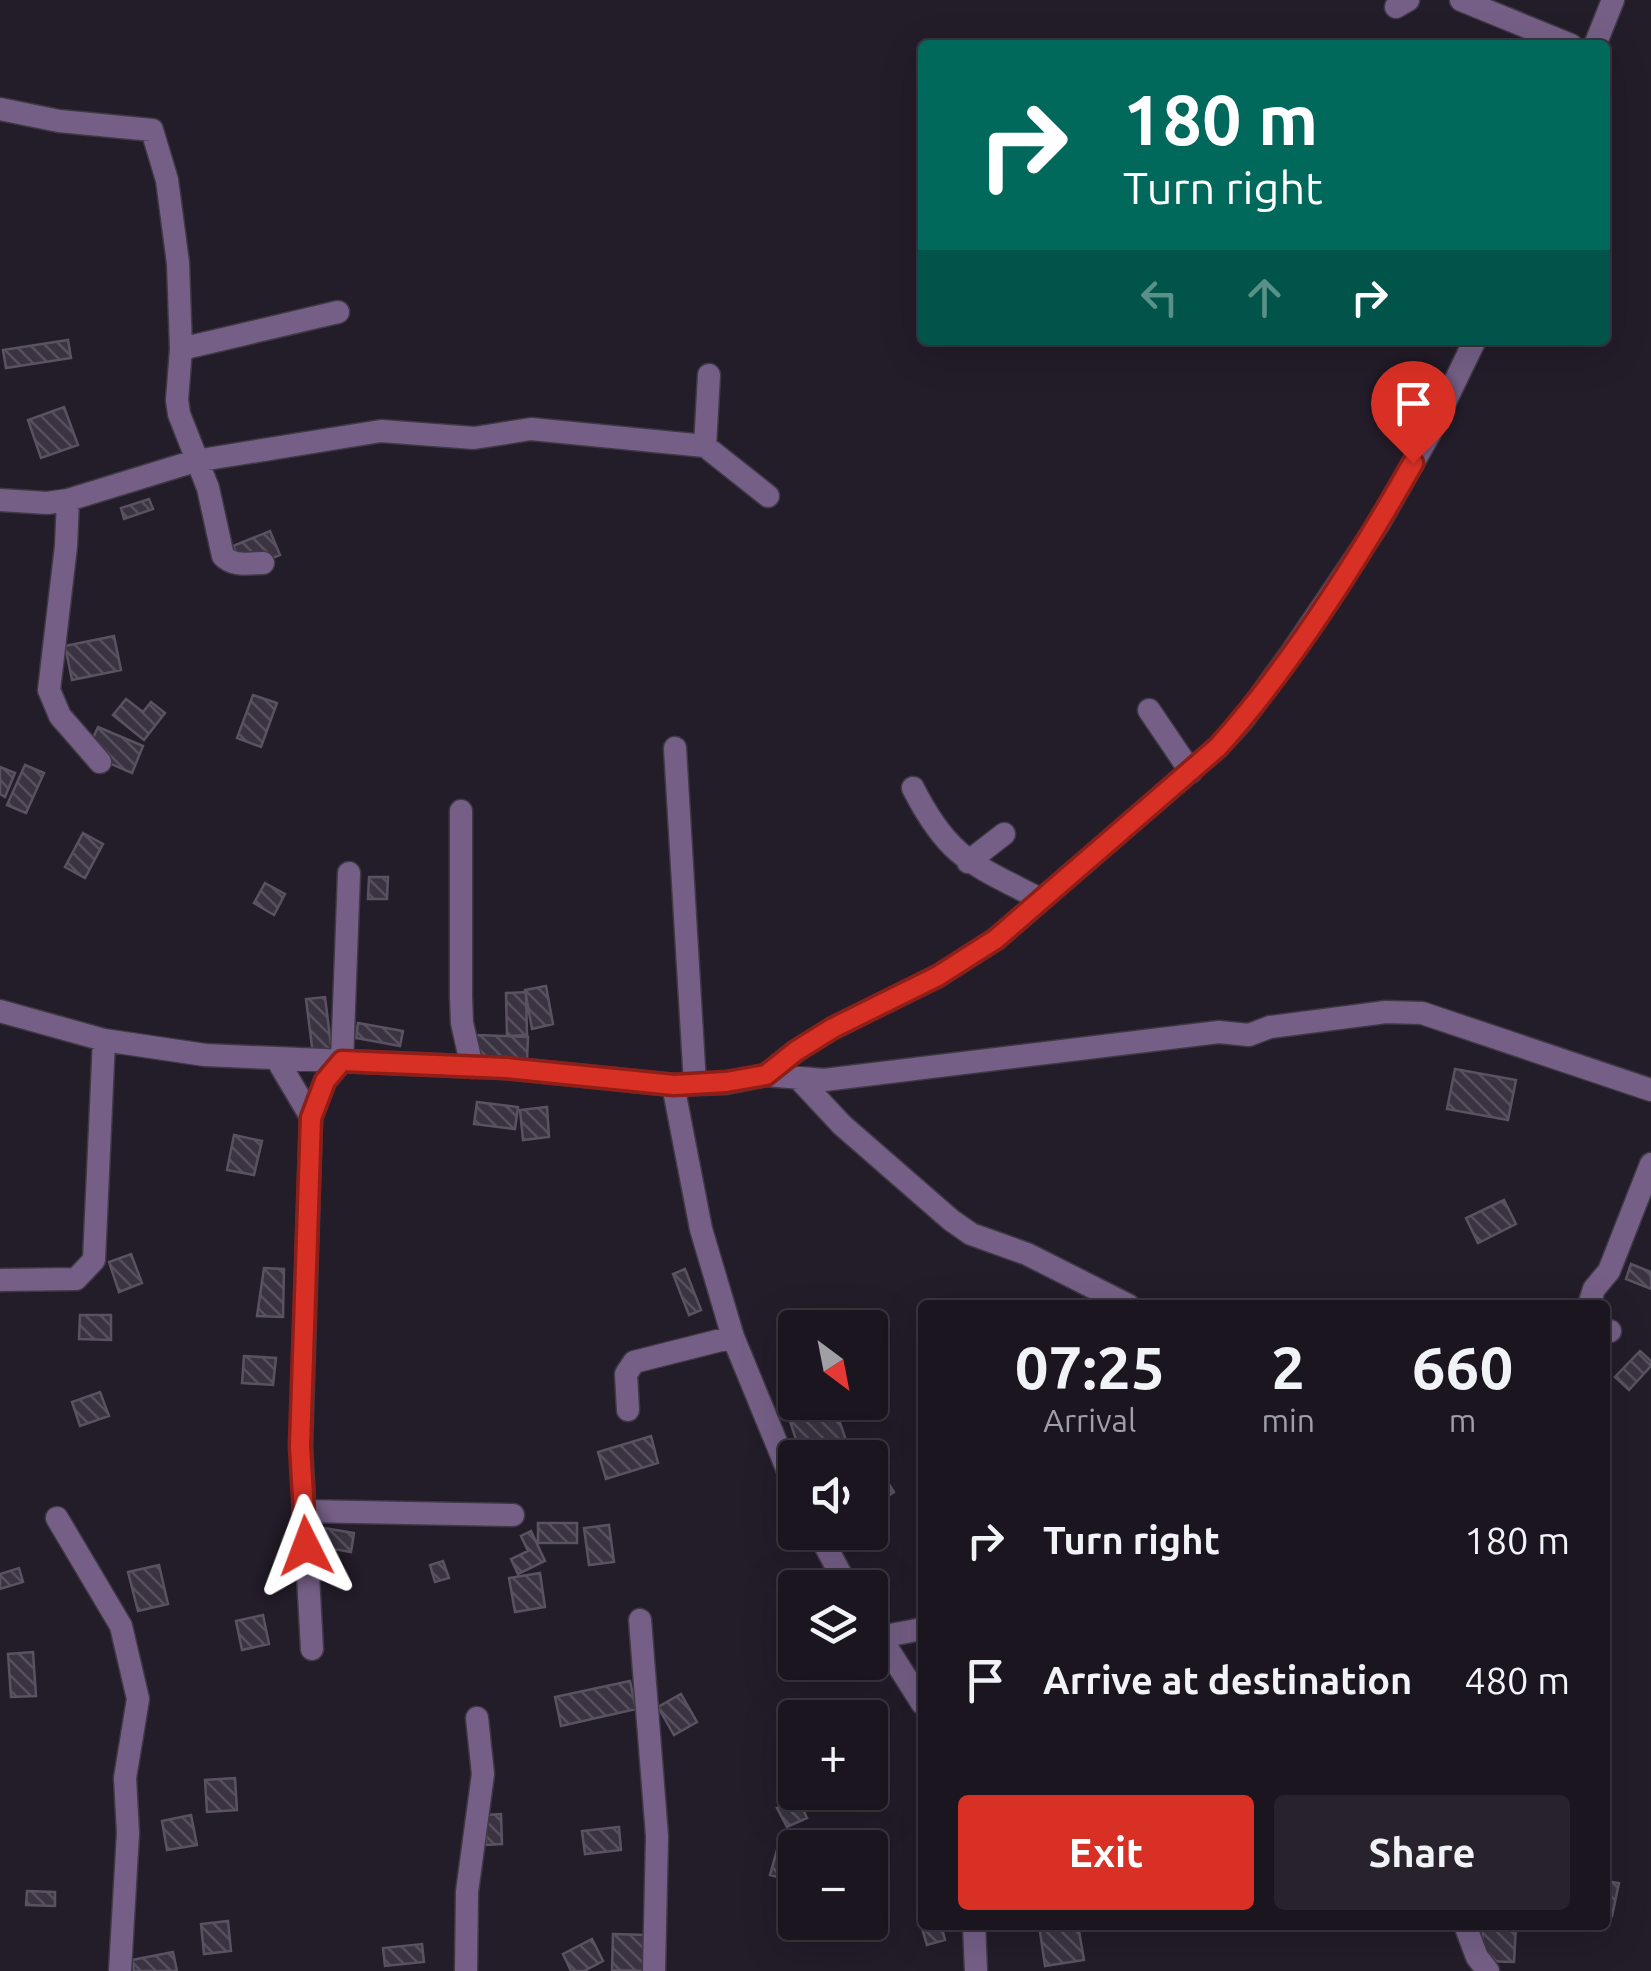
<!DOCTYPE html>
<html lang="en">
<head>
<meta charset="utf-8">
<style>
  body { margin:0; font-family:Ubuntu,sans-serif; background:#27222c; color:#f1f3f6; height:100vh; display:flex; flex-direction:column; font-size:38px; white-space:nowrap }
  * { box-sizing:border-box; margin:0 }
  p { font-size:32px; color:#9f9fa4 }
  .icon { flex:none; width:55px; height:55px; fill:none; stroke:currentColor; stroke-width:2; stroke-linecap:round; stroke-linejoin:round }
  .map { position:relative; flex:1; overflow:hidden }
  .drawer { position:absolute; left:918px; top:1300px; width:692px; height:630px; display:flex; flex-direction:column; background:#1a151f; border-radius:10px; box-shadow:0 10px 40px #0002,0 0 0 2px #38343d }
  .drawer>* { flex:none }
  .guide { position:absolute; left:918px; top:40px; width:692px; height:305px; border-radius:10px; box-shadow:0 10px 40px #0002,0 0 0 2px #38343d; background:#00695c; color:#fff; overflow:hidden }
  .needle { width:65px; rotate:148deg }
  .tools { position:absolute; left:778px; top:1310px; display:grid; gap:20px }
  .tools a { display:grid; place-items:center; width:110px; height:110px; border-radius:10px; background:#1a151f; box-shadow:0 10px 40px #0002,0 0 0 2px #38343d; font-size:50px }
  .pin { position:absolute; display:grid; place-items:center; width:85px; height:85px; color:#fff; margin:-102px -42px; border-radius:50% 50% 50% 0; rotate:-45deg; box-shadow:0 0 10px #0007 }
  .pin .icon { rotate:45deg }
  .me { position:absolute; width:110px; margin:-55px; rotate:357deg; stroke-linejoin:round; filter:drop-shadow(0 0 8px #0008) }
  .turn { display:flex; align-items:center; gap:35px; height:210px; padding:0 40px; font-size:45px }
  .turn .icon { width:130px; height:130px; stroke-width:2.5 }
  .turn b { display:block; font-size:70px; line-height:85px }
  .lanes { display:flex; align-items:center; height:95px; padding:0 40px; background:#0003; justify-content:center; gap:50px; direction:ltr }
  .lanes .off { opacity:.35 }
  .eta { display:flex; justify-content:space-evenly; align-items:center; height:170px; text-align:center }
  .eta b { font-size:60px; font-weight:700; line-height:70px }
  .action { display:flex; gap:20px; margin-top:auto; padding:20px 40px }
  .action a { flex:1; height:115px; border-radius:10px; background:#d93025; color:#fff; font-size:40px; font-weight:700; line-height:115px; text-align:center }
  .action a+a { background:#27222c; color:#f1f3f6 }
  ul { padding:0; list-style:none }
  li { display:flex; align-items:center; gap:30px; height:140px; padding:0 40px }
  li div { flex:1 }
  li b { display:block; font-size:38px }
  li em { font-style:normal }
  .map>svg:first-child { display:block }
</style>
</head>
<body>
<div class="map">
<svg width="1651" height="1971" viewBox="0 0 1651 1971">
  <defs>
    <pattern id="building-back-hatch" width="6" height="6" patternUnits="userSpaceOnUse" patternTransform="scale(2.5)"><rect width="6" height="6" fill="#3b3342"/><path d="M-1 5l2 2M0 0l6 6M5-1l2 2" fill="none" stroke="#56505d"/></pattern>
  </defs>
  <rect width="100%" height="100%" fill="#231c29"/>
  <path fill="url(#building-back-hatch)" stroke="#5a5261" stroke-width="2.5" d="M68,340L71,358L6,368L3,350Z
    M64,407L78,445L41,458L28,420Z
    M149,499L153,509L124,519L121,508Z
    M270,531L280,555L242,570L233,546Z
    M114,636L121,670L72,680L65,646Z
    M253,695L277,703L261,747L237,738Z
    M126,699L143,712L151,702L165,713L144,740L113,715Z
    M98,727L143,746L132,773L86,753Z
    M25,765L44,773L26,813L7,805Z
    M0,767L15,773L5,797L0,794Z
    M83,833L103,844L85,878L65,867Z
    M369,877H388L387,899H368Z
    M265,883L285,894L274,915L254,903Z
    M546,986L553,1024L532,1029L525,990Z
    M526,992L527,1035L507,1036L506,993Z
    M325,997L332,1053L313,1055L306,999Z
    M358,1023L403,1031L400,1046L356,1038Z
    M476,1035L528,1037L527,1061L476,1059Z
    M1455,1069L1516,1080L1508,1120L1447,1109Z
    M477,1102L518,1107L515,1129L474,1124Z
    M547,1107L549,1137L523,1140L520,1110Z
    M234,1135L262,1141L254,1175L227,1170Z
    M1504,1200L1516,1224L1478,1243L1466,1218Z
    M131,1254L142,1283L119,1292L109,1262Z
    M1631,1264L1651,1272V1289L1626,1279Z
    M1631,1264L1651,1272V1289L1626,1279Z
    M264,1268L284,1269L283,1317L257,1316Z
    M685,1269L701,1310L689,1315L673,1274Z
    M80,1315H111V1340L79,1339Z
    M1640,1351L1651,1361V1366L1629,1390L1615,1377Z
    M244,1356L276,1358L273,1385L242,1383Z
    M100,1392L109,1416L80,1426L72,1402Z
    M814,1402H833L852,1458H802L787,1412Z
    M651,1436L658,1463L606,1479L598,1452Z
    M876,1463L894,1492L874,1505L870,1499V1467Z
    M876,1463L894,1492L874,1505L870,1499V1467Z
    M538,1523H577V1543H538Z
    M609,1525L614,1562L589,1565L584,1528Z
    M318,1527L354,1533L351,1552L315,1546Z
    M531,1531L545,1561L518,1574L511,1559L528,1551L521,1536Z
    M443,1561L449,1578L435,1582L430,1565Z
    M159,1565L168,1604L138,1611L128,1572Z
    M19,1568L23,1582L0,1589V1574Z
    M540,1573L545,1607L515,1612L509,1578Z
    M263,1615L269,1644L242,1650L236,1621Z
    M33,1652L36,1696L11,1697L8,1654Z
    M630,1681L636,1709L561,1726L555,1697Z
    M681,1694L697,1722L674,1735L658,1707Z
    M235,1778L237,1810L207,1812L205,1780Z
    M798,1798L807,1818L787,1827L777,1808Z
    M501,1814L502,1844L486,1845V1815Z
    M191,1815L197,1845L167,1850L162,1821Z
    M619,1827L621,1850L585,1854L582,1831Z
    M777,1850L795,1855V1882L770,1875Z
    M1605,1881L1619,1883L1612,1916L1605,1915Z
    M27,1891L55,1892V1906L26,1905Z
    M228,1921L231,1951L204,1954L201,1924Z
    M921,1925H941L945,1940L927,1945Z
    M1039,1925H1078L1084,1960L1045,1966Z
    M1483,1925H1516L1514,1962L1481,1961Z
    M1483,1925H1516L1514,1962L1481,1961Z
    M613,1934L648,1935L647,1971L612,1970Z
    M592,1939L603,1961L584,1971H571L563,1954Z
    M422,1944L424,1962L385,1966L383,1948Z
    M173,1952L177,1971H134L132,1960Z"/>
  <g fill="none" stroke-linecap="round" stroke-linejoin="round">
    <g stroke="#3f3945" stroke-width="25">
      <path id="minor" d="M1461,0L1571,45
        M1396,7L1408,0
        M1595,45L1613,0
        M0,109L59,121L152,130L167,180L178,263L181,349L177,400L179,414L208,488L223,556C234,567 248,563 263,563
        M181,349L338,312
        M705,446L709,375
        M0,500L47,503L68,500L195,461L381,431L474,438L531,429L705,446L768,496
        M68,500L66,546L49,690L60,716L100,762
        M1149,710L1191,772
        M675,748L695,1084
        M913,788C949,859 973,864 1040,899
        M461,811V997L462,1023L472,1067
        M968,862L1004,834
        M0,1011L104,1040L205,1055L506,1068L673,1085L726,1083L766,1075L796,1051L833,1028L938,976L996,939L1218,747L1243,720L1292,652L1379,523L1430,433L1475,340
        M276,1058L311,1117
        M766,1075L824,1080L1219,1032L1249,1035L1270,1027L1386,1012L1422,1013L1651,1090
        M800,1080L842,1125L951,1220L971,1234L1027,1254L1128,1305
        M673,1085L701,1229L733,1337L795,1488
        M0,1280L76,1279L94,1260L104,1040
        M1589,1305L1594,1289L1609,1271L1651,1164
        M1605,1330L1610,1331
        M628,1410L626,1374L634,1362L733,1337
        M304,1511L513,1515
        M57,1518L121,1626L138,1699L125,1778L128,1833L120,1971
        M818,1532L848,1588
        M640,1620L657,1836L654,1971
        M870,1621L922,1703
        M880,1637L922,1629
        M312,1649L301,1446L311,1117L325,1081L342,1061L349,873
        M974,1925L976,1971
        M1465,1925L1477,1957L1488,1971
        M466,1971L467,1892L483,1774L477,1718"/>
    </g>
    <use href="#minor" stroke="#755f86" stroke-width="22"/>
  </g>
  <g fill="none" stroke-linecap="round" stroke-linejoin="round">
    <g stroke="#8d1f18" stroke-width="25">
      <path id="route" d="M306,1546L300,1446L311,1118L325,1081L342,1061L506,1068L674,1085L726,1082L766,1075L796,1051L833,1028L938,976L996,939L1218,747C1292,665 1359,558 1413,463"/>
    </g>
    <use href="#route" stroke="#d93025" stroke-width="18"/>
  </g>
</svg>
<div class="tools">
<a><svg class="needle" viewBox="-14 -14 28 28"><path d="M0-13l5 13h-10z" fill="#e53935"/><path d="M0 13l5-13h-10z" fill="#9f9fa4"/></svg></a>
<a><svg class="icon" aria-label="sound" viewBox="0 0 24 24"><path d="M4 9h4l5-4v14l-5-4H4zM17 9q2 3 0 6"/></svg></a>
<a><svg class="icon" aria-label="layers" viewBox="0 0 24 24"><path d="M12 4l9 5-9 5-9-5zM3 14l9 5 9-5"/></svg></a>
<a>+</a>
<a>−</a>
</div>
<div class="pin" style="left:1413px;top:463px;background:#d93025"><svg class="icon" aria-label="arrive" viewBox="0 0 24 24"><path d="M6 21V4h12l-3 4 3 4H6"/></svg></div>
<svg class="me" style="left:306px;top:1546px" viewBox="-20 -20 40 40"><path d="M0-17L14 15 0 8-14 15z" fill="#d93025" stroke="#fff" stroke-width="4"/></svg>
<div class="guide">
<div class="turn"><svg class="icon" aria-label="right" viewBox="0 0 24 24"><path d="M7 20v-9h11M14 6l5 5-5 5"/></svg><div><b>180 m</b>Turn right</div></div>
<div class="lanes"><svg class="icon off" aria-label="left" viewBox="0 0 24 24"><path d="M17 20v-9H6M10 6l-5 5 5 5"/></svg><svg class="icon off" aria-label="ahead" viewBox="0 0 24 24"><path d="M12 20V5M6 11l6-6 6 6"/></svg><svg class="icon" aria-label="right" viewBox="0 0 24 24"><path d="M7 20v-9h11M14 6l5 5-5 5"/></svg></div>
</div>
<section class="drawer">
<div class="eta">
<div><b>07:25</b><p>Arrival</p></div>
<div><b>2</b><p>min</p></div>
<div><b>660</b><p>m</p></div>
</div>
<ul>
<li><svg class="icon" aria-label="right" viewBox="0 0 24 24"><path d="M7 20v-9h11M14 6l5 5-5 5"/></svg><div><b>Turn right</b></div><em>180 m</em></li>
<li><svg class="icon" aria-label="arrive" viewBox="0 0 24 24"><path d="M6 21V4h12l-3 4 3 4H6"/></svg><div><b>Arrive at destination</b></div><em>480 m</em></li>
</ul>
<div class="action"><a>Exit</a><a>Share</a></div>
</section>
</div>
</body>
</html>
